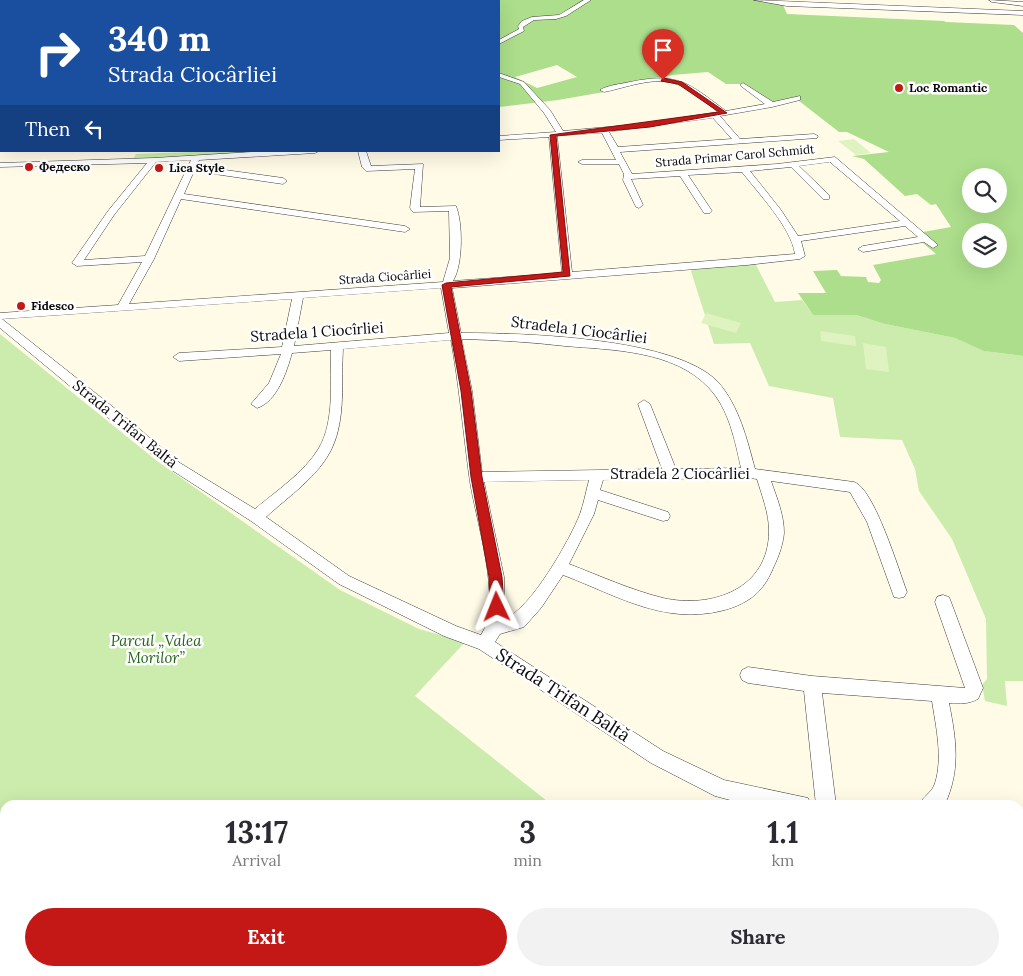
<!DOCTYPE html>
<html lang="en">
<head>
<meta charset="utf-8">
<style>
  body { margin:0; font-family:Lora,serif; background:#f2f2f3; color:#2b2b33; height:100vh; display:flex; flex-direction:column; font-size:19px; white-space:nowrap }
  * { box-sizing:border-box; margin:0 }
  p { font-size:16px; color:#7c7c81 }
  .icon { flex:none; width:28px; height:28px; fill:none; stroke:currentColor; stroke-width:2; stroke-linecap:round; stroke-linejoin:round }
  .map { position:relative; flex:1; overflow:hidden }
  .drawer { position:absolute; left:0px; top:800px; width:1024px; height:176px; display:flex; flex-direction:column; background:#fff; border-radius:15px 15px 0 0; box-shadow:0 5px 20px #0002 }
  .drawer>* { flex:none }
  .hud { position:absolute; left:0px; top:0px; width:500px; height:152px; box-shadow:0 5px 20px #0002; background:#1a4fa0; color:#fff; overflow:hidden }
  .fabs { position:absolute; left:962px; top:168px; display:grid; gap:10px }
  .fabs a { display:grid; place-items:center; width:45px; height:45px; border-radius:50%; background:#fff; box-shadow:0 5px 20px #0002; font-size:25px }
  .pin { position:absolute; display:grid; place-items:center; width:42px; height:42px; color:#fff; margin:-51px -21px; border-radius:50% 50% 50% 0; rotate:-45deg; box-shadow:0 0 5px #0007 }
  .pin .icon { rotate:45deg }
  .me { position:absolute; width:55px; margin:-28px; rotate:358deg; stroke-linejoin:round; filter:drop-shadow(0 0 4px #0008) }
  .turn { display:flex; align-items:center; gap:18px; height:105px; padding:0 25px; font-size:22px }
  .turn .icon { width:65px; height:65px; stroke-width:2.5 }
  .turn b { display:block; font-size:35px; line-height:42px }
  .then { display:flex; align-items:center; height:48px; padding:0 25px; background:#0003; gap:10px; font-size:19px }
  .eta { display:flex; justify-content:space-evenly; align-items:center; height:85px; text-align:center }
  .eta b { font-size:30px; font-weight:700; line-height:35px }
  .button { display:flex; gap:10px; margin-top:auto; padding:10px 25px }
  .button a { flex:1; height:58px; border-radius:30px; background:#c41817; color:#fff; font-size:20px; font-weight:700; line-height:58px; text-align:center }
  .button a+a { background:#f2f2f3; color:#2b2b33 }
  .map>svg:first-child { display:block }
</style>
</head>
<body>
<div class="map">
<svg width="1023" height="976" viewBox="0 0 1023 976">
  <rect width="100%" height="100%" fill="#fffbe7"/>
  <path fill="#cbecad" d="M217,151H257L247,155L133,159L136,154Z
    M755,263L775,302L802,300L813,315H856L885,324L955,338L985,351L1023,356V681H1005L1007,706L985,701L982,685L987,679L986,619L952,539L919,491L915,469L902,440L840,437L833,398L769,386L750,343L714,344L691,271L696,268Z
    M0,334L157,461L340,590L419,629L465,642L415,696L552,805H5V971H690L691,976H0Z
    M1023,893V976H982V971H1019V897Z"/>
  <path fill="#acde8b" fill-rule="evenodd" d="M0,0H435L437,1H1L0,85Z
    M473,0H753L783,5L787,14L944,21L946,22L1014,25L1023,33V356L984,351L955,338L885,324L856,315H813L798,293H826L813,271L837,270L841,276L866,277L868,282L879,283L881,280L873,265L936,254L923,243L932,241L923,232L951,227L936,204L931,205L917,194L905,196L864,159L852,156L889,152L847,132H839L794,97L771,103L744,84H726L708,72L672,75L602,88L604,92L558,100L499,107V1H471ZM557,65L577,77L537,88L515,77ZM971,176H999V204H971ZM971,231H999V259H971Z"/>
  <path fill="#def3c0" d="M854,139L871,153L856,155L838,141Z
    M706,313L741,323L736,333L701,323Z
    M820,331L855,336L856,346L821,341Z
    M863,343L886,347L889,372L866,369Z"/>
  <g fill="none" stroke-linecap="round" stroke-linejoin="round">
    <path stroke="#2789d9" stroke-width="1" d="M51,1L62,0"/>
    <g stroke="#3d3d3d" stroke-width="1">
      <path id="minor" d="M584,0H591L566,16L556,19L534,20L523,27L524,31L499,44V40L519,29L518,26L522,21L532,17L559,15Z
        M754,0L1023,11V15L787,6Z
        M989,0L1023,2V6L992,2Z
        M499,73L524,82L550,110L563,131L641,124L718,112C705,102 690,87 673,83C651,77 625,88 604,92L600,90C608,85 621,84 630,82C679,72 688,83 726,111L765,104L741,86L740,85L743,83L773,102L800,96V100L772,107L720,116L740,139L814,134L818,136L817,138L620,152L632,174L777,164L835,157L938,245L933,248L924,242L863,252L858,249L863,246L918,237L905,226L801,241L805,256L800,259L747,265L452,288L461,333C522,333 675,337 718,382C739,406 747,439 755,469L854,482C874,488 899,571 907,592L904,597L899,598L894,597L867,522L850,492L771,481C777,498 784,515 784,533C783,544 779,556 774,566C770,576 764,587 756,594C735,613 697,617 671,613C634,608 598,588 563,575L541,608L524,627L500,634L495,642L663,751L724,780L808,798L811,805H749L715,796L651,763L479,649L444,636L339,584L251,521L170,469L0,328V313L118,305L142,262L77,266L72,263L108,211L147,163L0,167V163L154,158L267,151H319L315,153L199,160L196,166L283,178L287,181L283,184L194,171L184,194L405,226L410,229L405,232L181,199L154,259L129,304L443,282L450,258L449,211L413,212L410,208L415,169L366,171L362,167L358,151H366L371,166L423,164L420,207L456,206C463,223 463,265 453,281L562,273L549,137L499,140V136L556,132L544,113L520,84L499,77ZM713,118L732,139L618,147L609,132ZM602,133L616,160H582L578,162L582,164H619L624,174L623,180L636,207L639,208L643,205L631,179L680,176L704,213H710L712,211L688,175L742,172C758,193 791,227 795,254L572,272L557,136ZM191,160L145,256L84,260L114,215L156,162ZM830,162L900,221L798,236L781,210L750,171L791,167L823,199H829V195L799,166ZM441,288L449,333L294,346L303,298ZM292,299L282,347L179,353L173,357L179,361L281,354L269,383L251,404L257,408C277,402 287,371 292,353L331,350C330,381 335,420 319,448C304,473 276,491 255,509L180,463L113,407L2,319ZM462,339C496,340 531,342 565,346C612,350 674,350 709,388C729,409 735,441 741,468L676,469L650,404L644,400L638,404L662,469L482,472L472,391ZM451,340C459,385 463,430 469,475C474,516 504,601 481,635L456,626L349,576L266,517C289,496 319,476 332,448C346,418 341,381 343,349ZM749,478L757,479C762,496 769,513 769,531C769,589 712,609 663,598C631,590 600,576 569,564L594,514L598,500L663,521L668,520L670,516L668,512L600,490L603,480ZM589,480C586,491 584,503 580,514C571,538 529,612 505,618L504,577L484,482Z
        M943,595L949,597L951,602L983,688L978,699C968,704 961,704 949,703C956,739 961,769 945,804L919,805C923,796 932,793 935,783C943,758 936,727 932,701L822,693L836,805H816L804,691L748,683L742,680L740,675L742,670L748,667L812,676L965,688L935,602L937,597Z"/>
    </g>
    <use href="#minor" fill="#fff" fill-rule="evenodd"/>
  </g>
  <path fill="#c41817" stroke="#7f100f" d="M663,78L682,82L727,113L650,127L556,136L570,276L451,287L471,391L482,477L502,577L504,607L502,611L497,613L492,611L490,607L489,577L471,477L461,391L442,285L446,283L563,272L550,135L719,112L678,84L661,81Z"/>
  <g fill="#c41817" stroke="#fff" stroke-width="2">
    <circle cx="899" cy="88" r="5"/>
    <circle cx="29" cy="167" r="5"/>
    <circle cx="159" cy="168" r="5"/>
    <circle cx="21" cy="306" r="5"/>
  </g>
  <g text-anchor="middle" stroke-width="5" stroke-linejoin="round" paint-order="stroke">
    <g font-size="12" font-weight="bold" fill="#0a0a0a" stroke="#fff" text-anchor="start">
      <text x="909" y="92">Loc Romantic</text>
      <text x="39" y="171">Федеско</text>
      <text x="169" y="172">Lica Style</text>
      <text x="31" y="310">Fidesco</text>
    </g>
    <g font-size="12" fill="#0a0a0a" stroke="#fff">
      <text transform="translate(735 156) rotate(-5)" y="4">Strada Primar Carol Schmidt</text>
      <text transform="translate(385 277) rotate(-4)" y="4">Strada Ciocârliei</text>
    </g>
    <g font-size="15" fill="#0a0a0a" stroke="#fff">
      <text transform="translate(579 330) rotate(7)" y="5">Stradela 1 Ciocârliei</text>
      <text transform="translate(317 332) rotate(-4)" y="5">Stradela 1 Ciocîrliei</text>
      <text transform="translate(125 424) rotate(39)" y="5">Strada Trifan Baltă</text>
      <text x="680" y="479">Stradela 2 Ciocârliei</text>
    </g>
    <g font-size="15" font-style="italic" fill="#236516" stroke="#fff">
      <text x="156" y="646">Parcul „Valea<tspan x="156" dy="17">Morilor”</tspan></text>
    </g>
    <g font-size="18" fill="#0a0a0a" stroke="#fff">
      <text transform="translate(563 695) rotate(33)" y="6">Strada Trifan Baltă</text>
    </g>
  </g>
</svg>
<div class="fabs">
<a><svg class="icon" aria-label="search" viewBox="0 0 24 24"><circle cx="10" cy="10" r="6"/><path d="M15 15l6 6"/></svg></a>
<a><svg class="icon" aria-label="layers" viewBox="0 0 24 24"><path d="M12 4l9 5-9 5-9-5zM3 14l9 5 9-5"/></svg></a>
</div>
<div class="pin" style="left:663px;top:80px;background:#d93025"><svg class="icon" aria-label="arrive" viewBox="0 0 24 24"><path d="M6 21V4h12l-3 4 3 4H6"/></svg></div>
<svg class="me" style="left:497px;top:607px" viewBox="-20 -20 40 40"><path d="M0-17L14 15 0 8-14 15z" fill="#c41817" stroke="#fff" stroke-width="4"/></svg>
<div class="hud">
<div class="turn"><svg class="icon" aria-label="right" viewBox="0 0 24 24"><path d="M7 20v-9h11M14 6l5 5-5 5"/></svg><div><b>340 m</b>Strada Ciocârliei</div></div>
<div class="then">Then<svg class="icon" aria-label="left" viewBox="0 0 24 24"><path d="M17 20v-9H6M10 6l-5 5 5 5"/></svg></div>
</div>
<section class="drawer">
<div class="eta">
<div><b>13:17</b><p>Arrival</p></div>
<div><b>3</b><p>min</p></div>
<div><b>1.1</b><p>km</p></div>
</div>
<div class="button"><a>Exit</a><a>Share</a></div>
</section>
</div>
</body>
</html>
